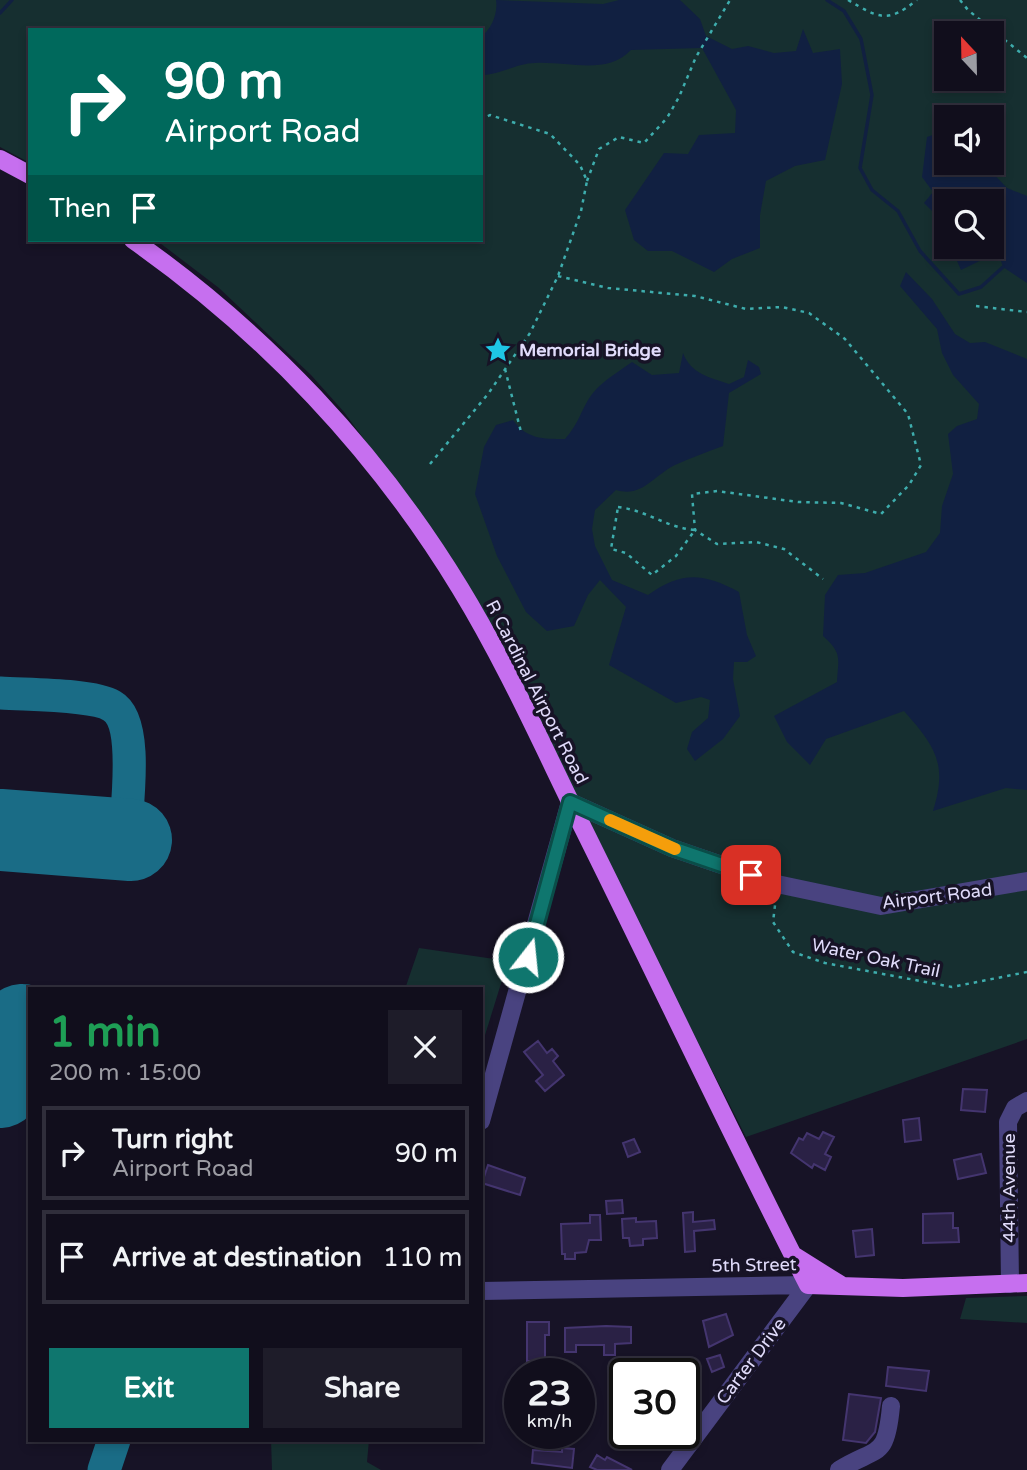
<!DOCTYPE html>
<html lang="en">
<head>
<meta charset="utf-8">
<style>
  body { margin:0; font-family:"Varela Round",sans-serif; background:#1e1c29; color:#f1f3f6; height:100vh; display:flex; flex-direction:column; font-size:26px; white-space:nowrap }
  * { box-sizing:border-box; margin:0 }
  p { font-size:23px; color:#9c9ca3 }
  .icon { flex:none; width:38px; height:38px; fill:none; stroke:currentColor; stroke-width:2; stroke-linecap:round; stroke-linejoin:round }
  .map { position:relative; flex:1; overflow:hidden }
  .panel { position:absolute; left:28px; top:987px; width:455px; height:455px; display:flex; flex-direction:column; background:#110e1c; border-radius:0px; box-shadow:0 4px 10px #0003,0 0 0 2px #302e3b }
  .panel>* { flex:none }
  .banner { position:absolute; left:28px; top:28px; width:455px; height:214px; border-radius:0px; box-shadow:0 4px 10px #0003,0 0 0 2px #302e3b; background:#00695c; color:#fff; overflow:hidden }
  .needle { width:46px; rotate:338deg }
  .buttons { position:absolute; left:934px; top:21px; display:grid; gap:14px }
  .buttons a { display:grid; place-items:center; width:70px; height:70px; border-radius:0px; background:#110e1c; box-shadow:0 4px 10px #0003,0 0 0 2px #302e3b; font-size:35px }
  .speed { position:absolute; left:504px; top:1358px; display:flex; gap:14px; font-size:35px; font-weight:700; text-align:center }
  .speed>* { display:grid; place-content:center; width:91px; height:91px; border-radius:50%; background:#110e1c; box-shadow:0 4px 10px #0003,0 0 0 2px #302e3b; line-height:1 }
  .speed small { font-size:18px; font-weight:400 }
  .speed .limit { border:4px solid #111; border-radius:10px; background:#fff; color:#111 }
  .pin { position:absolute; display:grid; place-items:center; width:60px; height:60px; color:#fff; margin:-30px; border-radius:14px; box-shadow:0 4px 10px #0006 }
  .me { position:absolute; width:77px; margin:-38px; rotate:16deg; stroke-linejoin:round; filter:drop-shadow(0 0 5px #0008) }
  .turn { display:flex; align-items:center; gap:24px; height:147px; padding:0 21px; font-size:32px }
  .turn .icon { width:91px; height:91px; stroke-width:2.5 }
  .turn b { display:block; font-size:49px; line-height:60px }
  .then { display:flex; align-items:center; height:66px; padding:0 21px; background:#0003; gap:14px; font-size:26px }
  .round { display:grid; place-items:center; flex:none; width:74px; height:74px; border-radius:0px; background:#1e1c29 }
  .head { display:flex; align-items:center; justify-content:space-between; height:119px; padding:0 21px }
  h1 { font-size:42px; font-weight:700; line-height:52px; color:#1e9e55 }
  .primary-button { display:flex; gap:14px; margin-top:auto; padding:14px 21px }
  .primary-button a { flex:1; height:80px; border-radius:0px; background:#0f766e; color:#fff; font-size:28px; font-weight:700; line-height:80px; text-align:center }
  .primary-button a+a { background:#1e1c29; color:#f1f3f6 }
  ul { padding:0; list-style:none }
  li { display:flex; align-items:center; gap:21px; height:94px; margin:0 14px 10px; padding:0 7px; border:4px solid #302e3b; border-radius:0px }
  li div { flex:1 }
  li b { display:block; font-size:26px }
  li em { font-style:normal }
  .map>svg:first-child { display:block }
</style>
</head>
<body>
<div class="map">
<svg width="1027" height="1470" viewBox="0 0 1027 1470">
  <rect width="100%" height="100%" fill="#171326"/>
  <path fill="#162f30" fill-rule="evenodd" d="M0,0H1027V1039L746,1137L451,557L344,412L311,375L219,288L156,240H481V30H30V163L0,147ZM947,33H992V79H947ZM947,117H992V163H947ZM947,201H992V247H947Z
    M419,948L508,961L481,1048V989H405Z
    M1027,1296V1323L960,1319L966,1298Z
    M271,1440H369L367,1462L381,1470H272Z"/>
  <path fill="#112041" d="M496,0L603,4L619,0H680L700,19L706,36L732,49L748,46L774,53L796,51L803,29L813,53L840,49L842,84L825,160L795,166L766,181L760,215V248L732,259L714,272L672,251H648L634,240L625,210L664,153L688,154L699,135L735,133L736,110L702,48L631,50C606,76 568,61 535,63C517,63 500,75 481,75V37C492,29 498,13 496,0Z
    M947,130V163H983L1007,188L1027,196V283L1003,267L998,252L961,270L951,247H992V201H947V232L944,223L924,203L933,192L922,177L927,137Z
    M906,272L932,299L955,334L970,343L985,342L1027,359V790L1006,788L933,811C948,764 935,746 904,711L826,739L810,765L787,742L774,716L837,682C838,658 843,654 823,636L825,595L838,575L865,573L926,552L940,533L942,506L953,474L948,434L957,426L977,419L979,404L953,375L942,353L937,329L900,286Z
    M683,353C691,374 709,377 729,384L744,377L748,360L759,367L761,374L729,393L723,446C707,452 690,458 675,465C653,476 642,498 616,490L595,510L592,529L595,546L612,580L648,595C682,571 703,573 739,592L747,635L756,656L747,662H734L733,679L740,716L723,739L695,761L687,749L692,732L708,718L710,700L701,697L676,703L609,665L626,607L600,580L588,595L574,626L547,631L526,612L497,556L475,494L484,447L496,425L513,420C526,439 543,439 565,439C578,424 579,416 588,400C598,383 617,373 632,362L652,375L679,373Z"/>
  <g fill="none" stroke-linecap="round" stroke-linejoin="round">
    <path stroke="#112041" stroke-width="3.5" d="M827,0L844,11L861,39L872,95L860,168L872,190L898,211L920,251L959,294L981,287L1003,267
      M0,13L12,0"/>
    <path stroke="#1a6c86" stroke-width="33" d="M0,693C26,695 92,694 112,706C140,722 126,810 125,840
      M0,1098L30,1077
      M104,1470L114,1440"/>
    <path stroke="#1a6c86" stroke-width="82" d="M0,830L131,840
      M0,1087L22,1025"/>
  </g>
  <path fill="#2a2145" stroke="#44356f" stroke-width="2" d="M538,1041L547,1053L552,1049L558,1056L553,1061L564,1075L545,1091L536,1081L543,1075L524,1052Z
    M963,1089L987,1090L985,1112L961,1110Z
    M919,1118L921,1140L905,1142L903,1120Z
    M823,1132L834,1137L825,1154L831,1157L825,1170L814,1164L812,1168L791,1153L799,1138L803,1140L807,1133L819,1139Z
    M634,1139L640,1152L628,1157L623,1143Z
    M981,1154L986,1173L958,1179L954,1160Z
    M488,1165L525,1178L520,1195L482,1183Z
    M622,1200L623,1213L607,1214L606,1201Z
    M693,1212V1222L714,1220L715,1229L694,1231L695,1251L685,1252L683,1213Z
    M953,1213V1228H958L959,1242L923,1243V1214Z
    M590,1215H600L601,1240H589L586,1252L575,1253V1259H565V1254H562L561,1224L590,1223Z
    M636,1218V1222L656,1221L657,1238L643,1239V1245L630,1246L629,1238H623L622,1219Z
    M872,1229L874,1255L856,1257L853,1231Z
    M726,1314L733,1335L709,1347L703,1321Z
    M527,1322H549V1335H545V1361H527Z
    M606,1326L631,1327V1343L615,1344V1355H604V1345H576V1352H565V1328Z
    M720,1355L724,1367L712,1372L707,1359Z
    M888,1367L929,1371L926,1391L886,1386Z
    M849,1394L881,1398L875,1432L866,1443L843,1440Z
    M562,1448L574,1449L572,1468L532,1463L533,1450L562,1452Z
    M597,1455L605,1460L607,1457L632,1470H597L590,1467Z"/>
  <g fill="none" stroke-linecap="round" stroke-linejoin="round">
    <path stroke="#3eadad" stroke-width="2.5" stroke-dasharray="3.5 5" stroke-linecap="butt" d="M848,0C879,18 887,24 917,0
      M960,0L968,10L1027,58
      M587,181L599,149L619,137L644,143L667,118L679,97L696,57L730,0
      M558,276L608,288L695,296L746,309L782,307L809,313L845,339L908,414L921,465L909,485L881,514L841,503L798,502L717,491L692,494L695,530L717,544L756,542L784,549L823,579
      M976,306L1027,312
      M505,369L521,432
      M430,464L488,394L530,333L558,276L581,211L587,181L580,165L550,134L490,115L481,120
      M618,507C646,510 667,528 695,530L676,556L652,575L626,553L611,549Z
      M776,897L773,922L793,952L825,963L952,987L1027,972"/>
    <path stroke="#494380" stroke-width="18" d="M481,1121L570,802L672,848L777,884L881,906L1027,881
      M1010,1284L1008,1122L1015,1108L1027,1101
      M481,1291L808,1285
      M670,1470L808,1285
      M839,1470C878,1446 886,1460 891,1406"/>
    <path stroke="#c66fef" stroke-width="18" d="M0,159L30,175
      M133,240C264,332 376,450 460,588C507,665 544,749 584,830C659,981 731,1134 808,1285L903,1288L1027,1283
      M793,1255L841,1285"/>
  </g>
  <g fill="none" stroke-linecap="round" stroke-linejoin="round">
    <g stroke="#0a4d48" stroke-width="18">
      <path id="route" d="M528,957L570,802L672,848L751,875"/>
    </g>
    <use href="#route" stroke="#0f766e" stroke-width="12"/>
    <path stroke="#f59e0b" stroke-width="12" d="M610,820L675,849"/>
  </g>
  <defs>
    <g id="sight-bare" transform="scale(2.1)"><path d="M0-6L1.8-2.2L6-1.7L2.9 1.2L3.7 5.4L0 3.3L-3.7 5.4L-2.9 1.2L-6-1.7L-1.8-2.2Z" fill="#1ec6e5" stroke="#171326" stroke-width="2.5" paint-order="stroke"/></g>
  </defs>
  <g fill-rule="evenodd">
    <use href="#sight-bare" x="498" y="350"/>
  </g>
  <g text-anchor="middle" stroke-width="7" stroke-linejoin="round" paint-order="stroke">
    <g font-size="18" font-weight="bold" fill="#e1dcfb" stroke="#171326" text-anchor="start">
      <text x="519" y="356">Memorial Bridge</text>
    </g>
    <g font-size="18" fill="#e1dcfb" stroke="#171326">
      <text transform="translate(537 692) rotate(63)" y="6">R Cardinal Airport Road</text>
      <text transform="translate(937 896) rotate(-7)" y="6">Airport Road</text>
      <text transform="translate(876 958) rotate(12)" y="6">Water Oak Trail</text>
      <text transform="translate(1009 1188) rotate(-90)" y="6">44th Avenue</text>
      <text transform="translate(754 1265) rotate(-1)" y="6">5th Street</text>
      <text transform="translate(751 1361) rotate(-53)" y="6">Carter Drive</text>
    </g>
  </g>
</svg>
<div class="buttons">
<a><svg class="needle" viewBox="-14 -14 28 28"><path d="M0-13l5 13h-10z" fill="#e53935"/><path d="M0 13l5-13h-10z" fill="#9c9ca3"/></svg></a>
<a><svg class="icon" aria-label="sound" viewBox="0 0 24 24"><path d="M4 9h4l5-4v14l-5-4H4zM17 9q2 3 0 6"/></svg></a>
<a><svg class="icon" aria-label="search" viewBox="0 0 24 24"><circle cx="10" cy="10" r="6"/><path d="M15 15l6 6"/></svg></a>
</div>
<div class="speed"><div>23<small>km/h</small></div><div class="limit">30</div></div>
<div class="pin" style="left:751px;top:875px;background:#d93025"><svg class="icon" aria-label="arrive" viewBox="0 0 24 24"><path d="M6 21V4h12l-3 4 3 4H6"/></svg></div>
<svg class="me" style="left:528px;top:957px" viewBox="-20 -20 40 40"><circle r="17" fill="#0f766e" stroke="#fff" stroke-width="3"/><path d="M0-11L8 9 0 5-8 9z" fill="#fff"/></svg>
<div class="banner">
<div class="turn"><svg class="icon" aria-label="right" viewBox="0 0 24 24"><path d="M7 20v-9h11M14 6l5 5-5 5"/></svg><div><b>90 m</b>Airport Road</div></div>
<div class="then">Then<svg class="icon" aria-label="arrive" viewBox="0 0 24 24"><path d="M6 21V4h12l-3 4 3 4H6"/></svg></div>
</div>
<section class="panel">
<div class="head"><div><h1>1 min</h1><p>200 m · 15:00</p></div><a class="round"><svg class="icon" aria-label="close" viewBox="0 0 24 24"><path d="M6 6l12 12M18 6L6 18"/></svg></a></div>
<ul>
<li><svg class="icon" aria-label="right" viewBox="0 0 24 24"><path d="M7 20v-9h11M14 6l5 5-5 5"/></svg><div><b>Turn right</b><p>Airport Road</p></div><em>90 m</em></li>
<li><svg class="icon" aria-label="arrive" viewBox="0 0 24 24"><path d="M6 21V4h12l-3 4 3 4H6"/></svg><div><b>Arrive at destination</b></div><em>110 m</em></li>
</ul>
<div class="primary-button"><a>Exit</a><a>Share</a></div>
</section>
</div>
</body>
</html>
